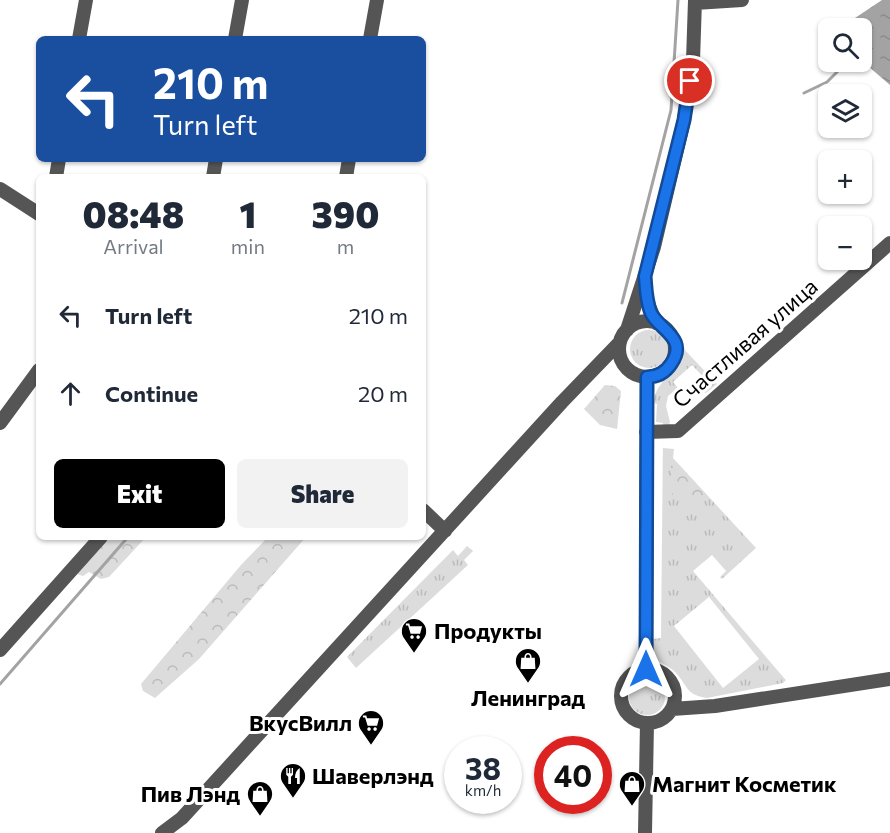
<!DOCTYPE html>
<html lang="en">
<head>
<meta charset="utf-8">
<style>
  body { margin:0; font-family:Commissioner,sans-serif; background:#f2f2f3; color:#1f2937; height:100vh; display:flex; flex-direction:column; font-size:22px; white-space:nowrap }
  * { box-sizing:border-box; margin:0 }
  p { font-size:20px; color:#747a83 }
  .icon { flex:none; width:33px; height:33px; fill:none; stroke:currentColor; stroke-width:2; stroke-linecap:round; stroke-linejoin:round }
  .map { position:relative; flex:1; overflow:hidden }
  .details { position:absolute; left:36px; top:174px; width:390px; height:366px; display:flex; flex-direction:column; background:#fff; border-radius:9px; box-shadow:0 2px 4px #0004 }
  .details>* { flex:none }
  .hud { position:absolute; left:36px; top:36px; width:390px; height:126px; border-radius:9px; box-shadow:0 2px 4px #0004; background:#1a4fa0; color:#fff; overflow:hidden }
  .buttons { position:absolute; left:818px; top:18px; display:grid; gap:12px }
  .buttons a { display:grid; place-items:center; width:54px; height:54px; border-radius:9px; background:#fff; box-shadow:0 2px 4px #0004; font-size:30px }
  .speed { position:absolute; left:444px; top:736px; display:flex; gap:12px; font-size:30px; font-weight:700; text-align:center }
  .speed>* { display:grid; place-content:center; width:78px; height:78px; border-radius:50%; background:#fff; box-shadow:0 2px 4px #0004; line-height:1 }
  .speed small { font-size:15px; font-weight:400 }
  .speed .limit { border:9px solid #d22; background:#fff; color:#111 }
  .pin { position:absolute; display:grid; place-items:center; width:51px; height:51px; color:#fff; margin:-26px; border:3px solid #fff; border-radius:50%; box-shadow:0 2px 6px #0007 }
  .me { position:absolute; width:66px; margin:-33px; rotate:0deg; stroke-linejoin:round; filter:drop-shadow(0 0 4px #0008) }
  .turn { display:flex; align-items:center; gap:21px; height:126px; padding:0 18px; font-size:27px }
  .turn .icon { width:78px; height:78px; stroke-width:2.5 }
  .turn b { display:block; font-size:42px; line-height:51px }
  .eta { display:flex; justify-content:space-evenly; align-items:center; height:102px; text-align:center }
  .eta b { font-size:36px; font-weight:800; line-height:42px }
  .action { display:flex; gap:12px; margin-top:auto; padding:12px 18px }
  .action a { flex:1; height:69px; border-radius:9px; background:#000; color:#fff; font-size:24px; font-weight:800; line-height:69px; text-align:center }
  .action a+a { background:#f2f2f3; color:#1f2937 }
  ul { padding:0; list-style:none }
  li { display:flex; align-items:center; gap:18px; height:78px; padding:0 18px }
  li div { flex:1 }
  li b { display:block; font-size:22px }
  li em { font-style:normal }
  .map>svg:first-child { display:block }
</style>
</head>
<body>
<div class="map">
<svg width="890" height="833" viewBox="0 0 890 833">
  <defs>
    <pattern id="grass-tufts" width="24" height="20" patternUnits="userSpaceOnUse" patternTransform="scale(1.5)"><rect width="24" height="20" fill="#dcdcdc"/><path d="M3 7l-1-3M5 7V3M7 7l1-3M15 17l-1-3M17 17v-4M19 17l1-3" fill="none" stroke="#bbb"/></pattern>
    <pattern id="forest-crowns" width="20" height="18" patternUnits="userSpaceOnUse" patternTransform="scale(1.5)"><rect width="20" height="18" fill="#dcdcdc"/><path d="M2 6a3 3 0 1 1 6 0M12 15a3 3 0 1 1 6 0" fill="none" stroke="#bbb"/></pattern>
    <pattern id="water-ripples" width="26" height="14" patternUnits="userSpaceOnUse" patternTransform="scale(1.5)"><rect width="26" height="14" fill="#a3a3a3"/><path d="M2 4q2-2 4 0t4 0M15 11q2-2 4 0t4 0" fill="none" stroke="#8b8b8b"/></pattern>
  </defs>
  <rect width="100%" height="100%" fill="#fff"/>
  <path fill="url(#grass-tufts)" fill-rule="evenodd" d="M630 349a19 19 0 1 1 38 0a19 19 0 1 1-38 0Z
    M682,347L717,384L706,393L699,390L708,382L692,365L673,382L678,388L668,396L666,406L670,422L668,426L663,428V423L656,422L657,404L654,403C654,379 684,372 682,347Z
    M663,434V448L674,449L673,458L756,548L722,579L720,577L726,571L712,555L693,571L784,678L786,680L783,683L707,698C685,695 688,685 675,672C670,666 660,664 656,658C652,653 653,645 653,639L661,638ZM709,597L759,659L723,688L674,626Z
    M467,546L473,551L464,560L468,565L356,668L347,657L453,550L458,556Z
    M629 697a18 18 0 1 1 36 0a18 18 0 1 1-36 0Z"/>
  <path fill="url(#forest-crowns)" d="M605,385L615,386L621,391L617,429L600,425L584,409Z
    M677,464L705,493L704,498H676L672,495L671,466Z
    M108,537H146L109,577L101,579L89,572L83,576L77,574Z
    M268,537H306L199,659L155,698L143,691L141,684L241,565Z"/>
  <path fill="url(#water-ripples)" d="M882,0H890V85L861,60V28H840Z"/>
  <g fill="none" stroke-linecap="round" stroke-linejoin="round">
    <path stroke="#a3a3a3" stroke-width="3" d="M804,93L827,82L847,62
      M622,303L671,110L678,0
      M0,684L128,537"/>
    <path stroke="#555" stroke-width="14" d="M695,3L742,0
      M79,39L86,0
      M235,39L242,0
      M370,39L377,0
      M56,177L59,159
      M213,177L216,159
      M346,177L349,159
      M0,189L39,214
      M645,285L646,299L656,323
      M619 349a28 28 0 1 1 56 0a28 28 0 1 1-56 0Z
      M627,330L654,247L684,120L693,61L695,0
      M0,423L39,370
      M646,432L678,431L890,243
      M423,510L445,531
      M0,650L101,537
      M646,669L647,377
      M621 696a27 27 0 1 1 54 0a27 27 0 1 1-54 0Z
      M672,709L715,706L890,679
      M162,833L182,818L562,402L620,342
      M645,833L647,723"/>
  </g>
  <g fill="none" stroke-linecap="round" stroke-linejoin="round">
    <g stroke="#114b97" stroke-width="15">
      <path id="route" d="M646,669L647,377C657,377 665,373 671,364C689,338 659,330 651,313C646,301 646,289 645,276L684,120L690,81"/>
    </g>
    <use href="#route" stroke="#1a73e8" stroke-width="10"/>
  </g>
  <defs>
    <g id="supermarket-pin" transform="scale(1.35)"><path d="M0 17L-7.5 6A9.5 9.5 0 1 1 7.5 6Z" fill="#000" stroke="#fff"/><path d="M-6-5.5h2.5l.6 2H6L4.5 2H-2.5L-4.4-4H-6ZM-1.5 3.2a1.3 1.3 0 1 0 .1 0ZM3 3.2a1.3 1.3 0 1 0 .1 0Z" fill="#fff"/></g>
    <g id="shop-pin" transform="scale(1.35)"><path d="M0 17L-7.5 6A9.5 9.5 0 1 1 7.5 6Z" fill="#000" stroke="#fff"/><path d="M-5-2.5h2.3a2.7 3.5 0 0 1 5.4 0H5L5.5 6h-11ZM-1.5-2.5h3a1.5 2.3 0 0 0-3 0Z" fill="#fff"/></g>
    <g id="restaurant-pin" transform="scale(1.35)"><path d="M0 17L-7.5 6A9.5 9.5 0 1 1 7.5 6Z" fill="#000" stroke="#fff"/><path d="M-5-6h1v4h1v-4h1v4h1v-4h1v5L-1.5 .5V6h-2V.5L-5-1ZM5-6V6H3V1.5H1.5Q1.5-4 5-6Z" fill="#fff"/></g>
  </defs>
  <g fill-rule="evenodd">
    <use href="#supermarket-pin" x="414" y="631"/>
    <use href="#shop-pin" x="528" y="661"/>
    <use href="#supermarket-pin" x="371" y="723"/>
    <use href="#restaurant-pin" x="293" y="776"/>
    <use href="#shop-pin" x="632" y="784"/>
    <use href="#shop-pin" x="260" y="794"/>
  </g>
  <g text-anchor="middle" stroke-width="6" stroke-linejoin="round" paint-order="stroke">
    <g font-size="22" fill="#000" stroke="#fff">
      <text transform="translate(745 343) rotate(-41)" y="8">Счастливая улица</text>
    </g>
    <g font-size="22" font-weight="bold" fill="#000" stroke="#fff" text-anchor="start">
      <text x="434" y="639">Продукты</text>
      <text x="528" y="706" text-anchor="middle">Ленинград</text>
      <text x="352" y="731" text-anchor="end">ВкусВилл</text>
      <text x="312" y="784">Шаверлэнд</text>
      <text x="652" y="792">Магнит Косметик</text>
      <text x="240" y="802" text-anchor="end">Пив Лэнд</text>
    </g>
  </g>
</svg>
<div class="buttons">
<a><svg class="icon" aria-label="search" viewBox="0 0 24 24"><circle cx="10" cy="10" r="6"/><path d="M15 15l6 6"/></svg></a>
<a><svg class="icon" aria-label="layers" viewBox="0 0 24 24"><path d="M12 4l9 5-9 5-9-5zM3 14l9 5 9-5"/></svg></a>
<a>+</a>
<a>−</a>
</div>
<div class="speed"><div>38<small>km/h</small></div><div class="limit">40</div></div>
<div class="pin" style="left:690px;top:81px;background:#d93025"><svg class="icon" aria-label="arrive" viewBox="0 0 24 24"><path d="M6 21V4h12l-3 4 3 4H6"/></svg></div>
<svg class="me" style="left:646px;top:669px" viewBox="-20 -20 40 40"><path d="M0-17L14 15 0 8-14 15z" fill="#1a73e8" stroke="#fff" stroke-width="4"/></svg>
<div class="hud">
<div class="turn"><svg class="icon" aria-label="left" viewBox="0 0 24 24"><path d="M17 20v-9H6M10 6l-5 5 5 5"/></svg><div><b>210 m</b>Turn left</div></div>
</div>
<section class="details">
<div class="eta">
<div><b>08:48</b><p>Arrival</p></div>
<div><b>1</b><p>min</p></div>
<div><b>390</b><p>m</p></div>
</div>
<ul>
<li><svg class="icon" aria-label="left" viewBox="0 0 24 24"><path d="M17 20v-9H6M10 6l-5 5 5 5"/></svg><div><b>Turn left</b></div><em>210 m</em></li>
<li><svg class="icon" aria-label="ahead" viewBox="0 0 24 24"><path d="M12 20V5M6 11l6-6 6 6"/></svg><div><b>Continue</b></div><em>20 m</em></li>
</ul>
<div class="action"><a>Exit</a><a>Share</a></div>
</section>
</div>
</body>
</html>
